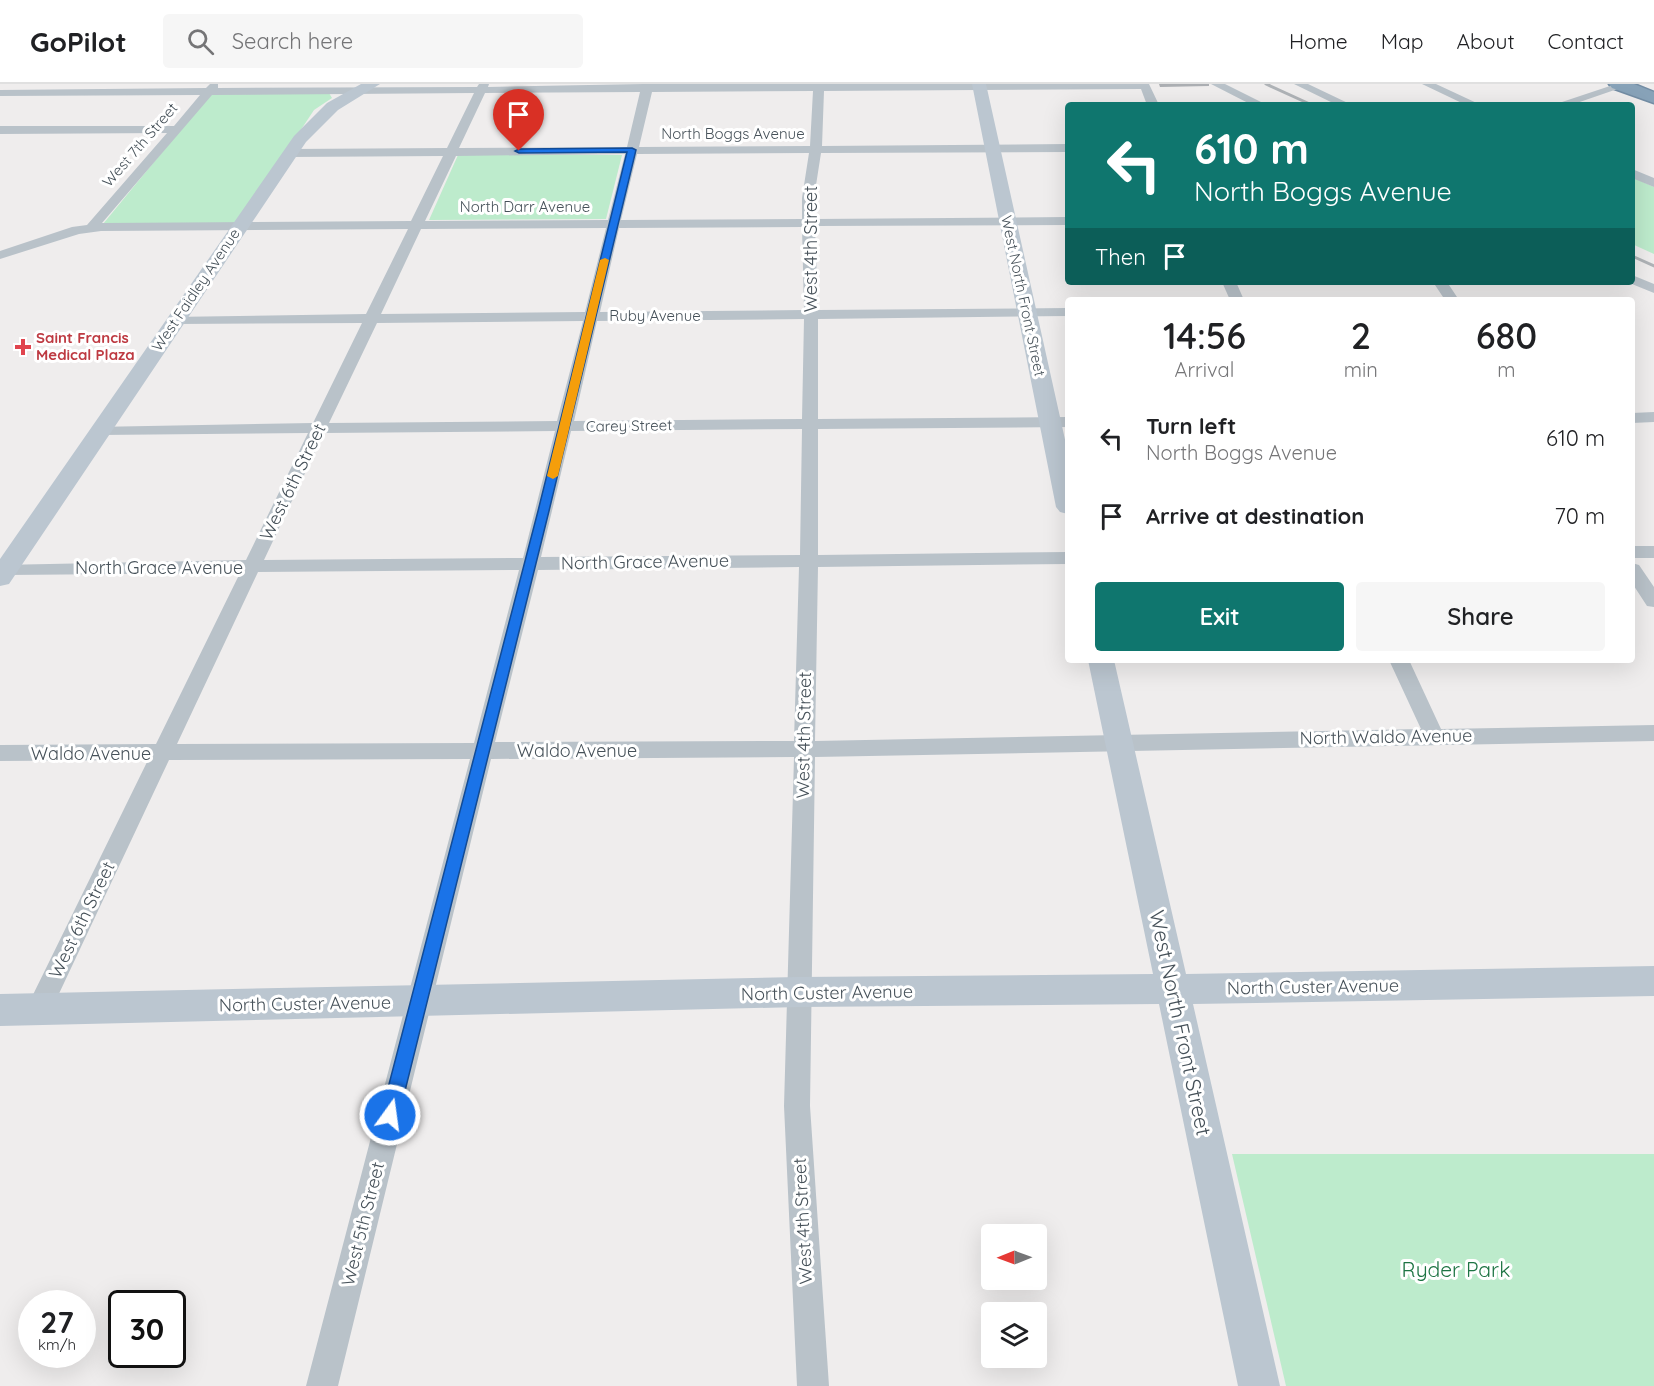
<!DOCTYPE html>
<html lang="en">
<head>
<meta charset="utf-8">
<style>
  body { margin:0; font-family:Quicksand,sans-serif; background:#f6f6f6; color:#202124; height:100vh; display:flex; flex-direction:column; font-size:22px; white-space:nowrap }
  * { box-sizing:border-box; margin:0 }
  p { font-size:20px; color:#757577 }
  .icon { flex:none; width:33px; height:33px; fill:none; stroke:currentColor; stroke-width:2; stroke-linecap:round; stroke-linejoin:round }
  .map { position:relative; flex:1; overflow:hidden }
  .panel { position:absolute; left:1065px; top:213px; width:570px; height:366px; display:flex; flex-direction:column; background:#fff; border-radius:6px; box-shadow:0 6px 24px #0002 }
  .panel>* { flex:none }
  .banner { position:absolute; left:1065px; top:18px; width:570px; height:183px; border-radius:6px; box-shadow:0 6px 24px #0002; background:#0f766e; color:#fff; overflow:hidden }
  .needle { width:39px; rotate:269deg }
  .controls { position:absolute; left:981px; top:1140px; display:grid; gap:12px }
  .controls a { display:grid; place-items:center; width:66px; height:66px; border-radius:6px; background:#fff; box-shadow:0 6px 24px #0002; font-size:30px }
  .speed { position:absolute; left:18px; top:1206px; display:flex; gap:12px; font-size:30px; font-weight:700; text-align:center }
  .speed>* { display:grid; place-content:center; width:78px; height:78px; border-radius:50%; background:#fff; box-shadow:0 6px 24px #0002; line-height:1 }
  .speed small { font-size:15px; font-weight:400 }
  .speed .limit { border:3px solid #111; border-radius:9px; background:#fff; color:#111 }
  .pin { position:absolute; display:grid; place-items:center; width:51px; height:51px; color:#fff; margin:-62px -26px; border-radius:50% 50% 50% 0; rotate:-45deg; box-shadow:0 0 6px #0007 }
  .pin .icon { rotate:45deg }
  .me { position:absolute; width:66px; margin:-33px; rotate:14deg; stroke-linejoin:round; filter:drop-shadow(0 0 4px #0008) }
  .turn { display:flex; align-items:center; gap:21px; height:126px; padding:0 30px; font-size:27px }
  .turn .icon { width:78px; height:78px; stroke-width:2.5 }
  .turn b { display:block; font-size:42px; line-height:51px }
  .then { display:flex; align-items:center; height:57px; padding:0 30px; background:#0003; gap:12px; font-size:22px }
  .eta { display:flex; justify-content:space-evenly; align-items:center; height:102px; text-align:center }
  .eta b { font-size:36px; font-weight:600; line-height:42px }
  .button { display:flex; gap:12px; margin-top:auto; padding:12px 30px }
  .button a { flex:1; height:69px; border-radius:6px; background:#0f766e; color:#fff; font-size:24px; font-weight:600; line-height:69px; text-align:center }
  .button a+a { background:#f6f6f6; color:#202124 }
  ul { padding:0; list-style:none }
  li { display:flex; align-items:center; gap:18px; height:78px; padding:0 30px }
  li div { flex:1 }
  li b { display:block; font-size:22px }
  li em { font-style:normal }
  header { display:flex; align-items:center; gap:36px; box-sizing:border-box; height:84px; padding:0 30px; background:#fff; border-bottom:2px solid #e0e0e0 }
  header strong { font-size:28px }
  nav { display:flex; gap:33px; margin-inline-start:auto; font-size:21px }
  .search { width:420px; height:54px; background:#f6f6f6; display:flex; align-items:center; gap:15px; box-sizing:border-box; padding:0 21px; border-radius:6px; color:#757577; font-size:22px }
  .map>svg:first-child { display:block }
</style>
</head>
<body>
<header>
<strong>GoPilot</strong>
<div class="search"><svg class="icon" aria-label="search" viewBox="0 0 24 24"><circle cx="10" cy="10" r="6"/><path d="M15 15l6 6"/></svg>Search here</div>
<nav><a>Home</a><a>Map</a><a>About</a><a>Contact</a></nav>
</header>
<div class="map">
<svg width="1654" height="1302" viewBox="0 0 1654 1302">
  <rect width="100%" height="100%" fill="#efeded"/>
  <path fill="#bdebcc" d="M329,9L332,14L314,26L239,139L103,140L210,10Z
    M458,71H622L606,135L429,136Z
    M1632,93L1654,103V170L1632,160Z
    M1232,1070H1654V1302H1286Z"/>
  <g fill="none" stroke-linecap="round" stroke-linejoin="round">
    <g stroke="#738da4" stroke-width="3">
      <path id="highway" d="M1609,0H1634L1654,8V19L1612,4Z"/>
    </g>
    <path fill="#b9c2c9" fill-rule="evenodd" d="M210,0H218V4L477,3L479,0H489L488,3L643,0H1149L1159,21H1147L1141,5L824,7L822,62L1068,60V68L821,69L814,114L815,135L1068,133V141L815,142L818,226L1068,224V232L818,235V335L1068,333V343L818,345V471L1068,468V480L818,483L815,657L1421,645L1389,576H1409L1441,645L1654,641V657L815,673L810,1022L829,1302H797L784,1022L794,673L491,675L338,1302H306L470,675L169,676L48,933L39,936L30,933L26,925L148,676L0,677V661L156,660L240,489L6,491L0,489V481L246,476L308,349L100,351L92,346L94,343L313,339L362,239L175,240L170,239L168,236L170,233L366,230L408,145L101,147L79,150L0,175V167L72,143L87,141L167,49L0,50V42H174L200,11L0,12V6L206,4ZM813,7L810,62L639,63L652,8ZM640,8L627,63L459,64L485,9ZM474,9L447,64L290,65L284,69L290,73L443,72L411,137L102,139L212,11ZM809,69L802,114V135L621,136L637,70ZM625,70L608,136L425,137L456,72ZM802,143L804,226L600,228L619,144ZM606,144L585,228L381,230L421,145ZM804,235L802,335L574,337L597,237ZM583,237L557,337L329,339L377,239ZM802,345L800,471L541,473L571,347ZM555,347L523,474L264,476L324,349ZM799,483L794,657L495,658L538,486ZM519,486L474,659L177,660L258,488Z
      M1211,0H1225L1267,21H1252Z
      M1294,0H1308L1352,21H1337Z
      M1422,0H1436L1481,21H1466Z
      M1616,0H1632L1571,21H1553Z
      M1632,85L1654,94V103L1632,94Z
      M1632,191L1654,200V209L1627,198H1632Z
      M1222,198H1236L1244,216H1230Z
      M1433,198H1447L1459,216H1445Z
      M1654,328V338L1632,339V329Z
      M1632,462H1654V474H1632Z
      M1632,479L1639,481L1654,503V523L1647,522L1632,499Z"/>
    <path fill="#bbc6d0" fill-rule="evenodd" d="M361,0H380L338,26L306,58L9,500L0,502V475L294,52L327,19Z
      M972,0H986L1068,369V430L1060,428L1056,423Z
      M1088,576H1114L1186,890L1654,882V912L1193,920L1280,1302H1238L1159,920L799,923L0,942V910L799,893L1153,890Z"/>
    <use href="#highway" fill="#87a2b8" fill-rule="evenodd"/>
    <path stroke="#afb3b7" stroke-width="3" d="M1266,0L1312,21
      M1632,172L1654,182"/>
  </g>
  <path fill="#abaeb2" d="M1159,0H1209V2L1160,3Z"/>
  <path fill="#1a73e8" stroke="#114b97" stroke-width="1.5" d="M632,64L636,66L549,427L399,1031L396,1037L390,1040L384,1037L381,1031L538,427L627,68L519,69L515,67L519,65Z"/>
  <path fill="#f59e0b" d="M605,174L609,176L558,392L553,395L547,392L600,176Z"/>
  <path fill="#e0444e" stroke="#fff" stroke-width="2" d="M20 254h6v6h6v6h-6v6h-6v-6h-6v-6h6z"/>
  <g text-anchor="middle" stroke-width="6" stroke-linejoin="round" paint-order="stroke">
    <g font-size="15" fill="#465159" stroke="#fff">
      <text x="733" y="55">North Boggs Avenue</text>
      <text transform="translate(140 61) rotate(-49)" y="5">West 7th Street</text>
      <text x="525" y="128">North Darr Avenue</text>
      <text transform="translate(196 206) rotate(-56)" y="5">West Faidley Avenue</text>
      <text transform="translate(1023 212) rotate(78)" y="5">West North Front Street</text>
      <text x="655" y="237">Ruby Avenue</text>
      <text transform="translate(629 342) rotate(-1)" y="5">Carey Street</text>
    </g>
    <g font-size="15" font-weight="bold" fill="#be3a42" stroke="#fff" text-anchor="start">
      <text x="36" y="259">Saint Francis<tspan x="36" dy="17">Medical Plaza</tspan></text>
    </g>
    <g font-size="18" fill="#465159" stroke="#fff">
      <text transform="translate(811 165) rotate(-90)" y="6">West 4th Street</text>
      <text transform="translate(293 398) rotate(-64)" y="6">West 6th Street</text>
      <text transform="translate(645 478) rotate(-1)" y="6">North Grace Avenue</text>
      <text x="159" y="490">North Grace Avenue</text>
      <text transform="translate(804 651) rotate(-89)" y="6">West 4th Street</text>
      <text transform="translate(1386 653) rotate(-1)" y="6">North Waldo Avenue</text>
      <text x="577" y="673">Waldo Avenue</text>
      <text x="91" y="676">Waldo Avenue</text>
      <text transform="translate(82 836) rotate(-64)" y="6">West 6th Street</text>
      <text transform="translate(1313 903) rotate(-1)" y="6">North Custer Avenue</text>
      <text transform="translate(827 909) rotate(-1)" y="6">North Custer Avenue</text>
      <text transform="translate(305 920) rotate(-1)" y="6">North Custer Avenue</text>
      <text transform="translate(803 1137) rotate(-93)" y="6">West 4th Street</text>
      <text transform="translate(363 1140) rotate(-76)" y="6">West 5th Street</text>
    </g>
    <g font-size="21" fill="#465159" stroke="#fff">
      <text transform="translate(1180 939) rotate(78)" y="7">West North Front Street</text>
    </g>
    <g font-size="21" fill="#1d7443" stroke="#fff">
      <text x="1456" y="1193">Ryder Park</text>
    </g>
  </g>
</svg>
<div class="controls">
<a><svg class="needle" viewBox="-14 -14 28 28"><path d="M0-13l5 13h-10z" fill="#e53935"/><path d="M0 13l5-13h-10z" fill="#757577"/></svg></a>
<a><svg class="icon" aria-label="layers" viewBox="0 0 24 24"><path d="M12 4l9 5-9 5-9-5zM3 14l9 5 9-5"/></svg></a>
</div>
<div class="speed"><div>27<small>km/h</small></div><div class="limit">30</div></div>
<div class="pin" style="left:519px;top:67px;background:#d93025"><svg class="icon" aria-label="arrive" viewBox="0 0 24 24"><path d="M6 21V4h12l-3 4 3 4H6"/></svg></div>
<svg class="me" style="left:390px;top:1031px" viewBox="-20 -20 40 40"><circle r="17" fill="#1a73e8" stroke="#fff" stroke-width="3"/><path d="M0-11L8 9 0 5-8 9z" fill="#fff"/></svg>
<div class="banner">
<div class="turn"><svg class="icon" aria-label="left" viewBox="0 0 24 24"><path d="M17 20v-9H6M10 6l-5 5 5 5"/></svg><div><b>610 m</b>North Boggs Avenue</div></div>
<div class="then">Then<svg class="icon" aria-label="arrive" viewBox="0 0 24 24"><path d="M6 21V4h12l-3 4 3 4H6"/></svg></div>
</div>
<section class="panel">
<div class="eta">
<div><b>14:56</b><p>Arrival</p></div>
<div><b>2</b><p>min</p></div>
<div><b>680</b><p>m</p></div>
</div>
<ul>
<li><svg class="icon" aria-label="left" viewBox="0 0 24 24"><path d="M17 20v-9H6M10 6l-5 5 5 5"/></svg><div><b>Turn left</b><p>North Boggs Avenue</p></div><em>610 m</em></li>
<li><svg class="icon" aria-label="arrive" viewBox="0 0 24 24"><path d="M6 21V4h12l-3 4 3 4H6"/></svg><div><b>Arrive at destination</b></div><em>70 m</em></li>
</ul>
<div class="button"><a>Exit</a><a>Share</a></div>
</section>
</div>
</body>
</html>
